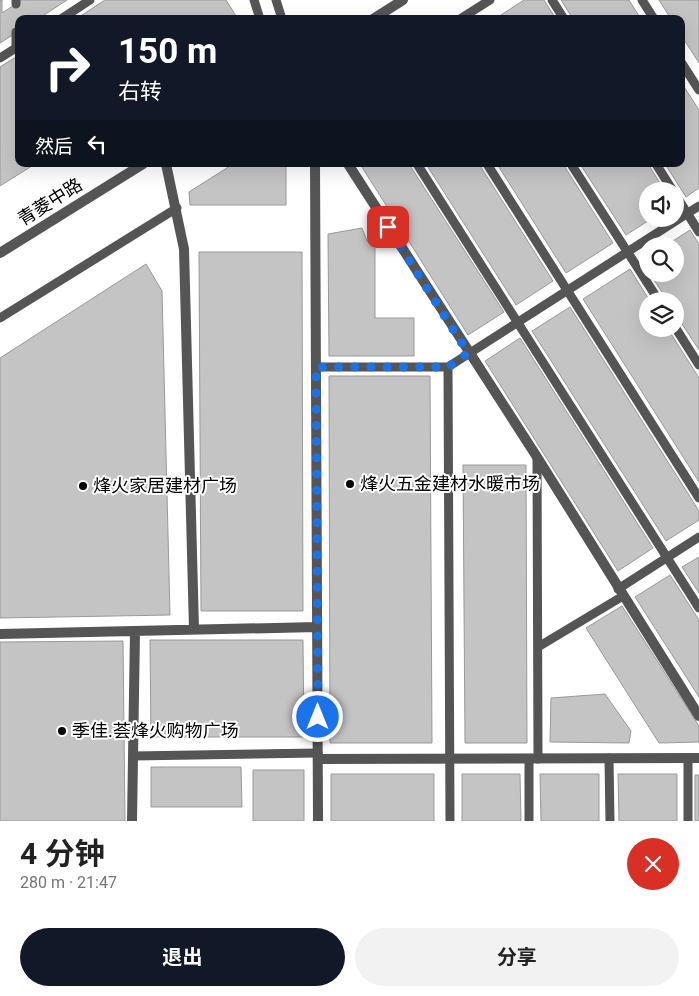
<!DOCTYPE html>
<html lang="zh">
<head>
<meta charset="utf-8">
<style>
  body { margin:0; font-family:Roboto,"Noto Sans SC",sans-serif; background:#f2f2f2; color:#222; height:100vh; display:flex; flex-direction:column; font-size:19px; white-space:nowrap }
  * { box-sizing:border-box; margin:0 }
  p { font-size:16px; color:#767676 }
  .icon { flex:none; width:28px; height:28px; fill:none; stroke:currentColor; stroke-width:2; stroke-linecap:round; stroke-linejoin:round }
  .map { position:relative; height:821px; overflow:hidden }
  .drawer { display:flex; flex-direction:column; background:#fff; flex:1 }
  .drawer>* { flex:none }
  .hud { position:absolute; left:15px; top:15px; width:670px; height:152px; border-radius:10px; box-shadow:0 5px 20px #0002; background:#111827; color:#fff; overflow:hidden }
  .controls { position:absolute; left:639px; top:182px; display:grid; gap:10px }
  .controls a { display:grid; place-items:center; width:45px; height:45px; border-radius:50%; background:#fff; box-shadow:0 5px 20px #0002; font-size:25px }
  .pin { position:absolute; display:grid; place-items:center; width:42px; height:42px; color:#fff; margin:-21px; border-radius:10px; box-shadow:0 2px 8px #0006 }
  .me { position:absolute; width:55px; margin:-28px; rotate:0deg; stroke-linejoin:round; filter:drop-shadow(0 0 4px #0008) }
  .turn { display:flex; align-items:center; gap:18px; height:105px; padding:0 20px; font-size:22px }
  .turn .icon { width:65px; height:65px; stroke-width:2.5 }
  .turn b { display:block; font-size:35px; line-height:42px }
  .then { display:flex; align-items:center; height:48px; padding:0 20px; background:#0003; gap:10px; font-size:19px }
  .round { display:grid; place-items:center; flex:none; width:52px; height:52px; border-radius:26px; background:#f2f2f2 }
  .headline { display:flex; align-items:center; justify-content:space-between; height:85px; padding:0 20px }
  h1 { font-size:30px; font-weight:700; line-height:38px }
  .action { display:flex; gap:10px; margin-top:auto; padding:10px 20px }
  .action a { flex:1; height:58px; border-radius:30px; background:#111827; color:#fff; font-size:20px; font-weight:700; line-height:58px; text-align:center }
  .action a+a { background:#f2f2f2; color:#222 }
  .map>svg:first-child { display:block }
</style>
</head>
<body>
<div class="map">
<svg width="699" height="821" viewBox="0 0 699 821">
  <rect width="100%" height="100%" fill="#fff"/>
  <path fill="#c4c4c4" stroke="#999" d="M0,0H2V13L22,0H67L38,19H19V31L0,43Z
    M105,0H226L238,19H76Z
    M524,0H544L556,19H495Z
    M561,0H629L641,19H573Z
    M659,0H699V63L681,35V19H671Z
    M19,55V164H35L0,186V67Z
    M681,82L699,110V188L686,197L665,164H681Z
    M233,164H286V205H190L189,192Z
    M360,164H409L504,312L468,335Z
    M426,164H479L553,281L516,305Z
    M497,164H563L613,243L566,273Z
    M580,164H648L665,191H648V219H651L626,235Z
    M362,228L367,241H375V318H414V356H329L328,234Z
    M690,230L699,244V350L675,313V301H668L650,274H675V246H665Z
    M199,252H302L303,611H201Z
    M648,257V269L642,261Z
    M146,264L162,291L170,615L0,618V358Z
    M630,269L650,301H648V329H668L699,378V482L583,299Z
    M570,307L699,511V520L666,541L532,331Z
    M520,338L653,548L618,571L485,361Z
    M329,376H430L432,743H330Z
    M463,465H526L527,743H465Z
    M699,557V593L682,567Z
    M670,575L699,620V697L635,597Z
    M622,606L699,726V742L659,743L586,628Z
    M150,640H303L304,737H151Z
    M123,641L125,821H0V642Z
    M605,694L631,731L629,743L550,742L551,698Z
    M151,767H241L242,807H151Z
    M253,770H304V821H253Z
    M331,774H434V821H331Z
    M462,774H520L521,821H462Z
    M540,774H599V821H541Z
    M618,774H677V821H619Z
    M695,775H699V821H695Z"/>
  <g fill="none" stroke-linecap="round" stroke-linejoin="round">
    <path stroke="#555" stroke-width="9" d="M254,0L260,19
      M276,0L282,19
      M552,0L564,19
      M642,0L654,19
      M16,4V0
      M61,19L90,0
      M460,19L490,0
      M16,48V32
      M0,58L19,46
      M681,62L699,90
      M417,164L699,608
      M487,164L699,498
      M571,164L659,301
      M656,164L673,191
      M675,194L699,232
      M0,318L177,208
      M675,327L699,365
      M316,367H448L699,206
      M448,367L450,821
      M537,457L538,759
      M618,589L699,537
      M538,647L623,596
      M133,756L318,753
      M609,758L610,821
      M688,758V821
      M529,759V821"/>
    <path stroke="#555" stroke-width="10" d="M166,164L184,249L194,629
      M315,164L318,821
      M348,164L537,457L699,716
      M0,634L317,627
      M318,759L699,758
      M132,821L135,631"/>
    <path stroke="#555" stroke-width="10" d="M373,19L403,0
      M0,253L143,164"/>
  </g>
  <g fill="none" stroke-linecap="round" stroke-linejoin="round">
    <path stroke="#1a73e8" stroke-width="9" stroke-dasharray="0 16.2" d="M318,717L316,367H448L468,353L388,227"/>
  </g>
  <g fill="#000" stroke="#fff" stroke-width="2">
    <circle cx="350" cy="484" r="5"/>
    <circle cx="83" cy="486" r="5"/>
    <circle cx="62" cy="731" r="5"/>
  </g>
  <g text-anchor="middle" stroke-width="4" stroke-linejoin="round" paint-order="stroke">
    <g font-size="18" fill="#000" stroke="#fff">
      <text transform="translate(50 202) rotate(-32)" y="6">青菱中路</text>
    </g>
    <g font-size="18" fill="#000" stroke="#fff" text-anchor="start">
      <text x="360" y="490">烽火五金建材水暖市场</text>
      <text x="93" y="492">烽火家居建材广场</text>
      <text x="72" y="737">季佳.荟烽火购物广场</text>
    </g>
  </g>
</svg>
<div class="controls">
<a><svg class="icon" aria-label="sound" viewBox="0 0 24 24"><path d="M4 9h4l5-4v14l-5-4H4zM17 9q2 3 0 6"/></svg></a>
<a><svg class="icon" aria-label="search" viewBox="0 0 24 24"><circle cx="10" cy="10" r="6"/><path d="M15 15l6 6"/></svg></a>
<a><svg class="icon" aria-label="layers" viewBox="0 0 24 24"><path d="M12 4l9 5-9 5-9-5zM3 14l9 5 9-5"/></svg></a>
</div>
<div class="pin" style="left:388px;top:227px;background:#d93025"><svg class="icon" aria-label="arrive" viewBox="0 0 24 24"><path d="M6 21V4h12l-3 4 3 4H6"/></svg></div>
<svg class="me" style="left:318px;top:717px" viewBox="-20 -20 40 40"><circle r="17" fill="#1a73e8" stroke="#fff" stroke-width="3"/><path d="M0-11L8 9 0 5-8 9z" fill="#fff"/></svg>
<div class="hud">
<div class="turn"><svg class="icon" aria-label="right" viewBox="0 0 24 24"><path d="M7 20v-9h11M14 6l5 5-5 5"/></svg><div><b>150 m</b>右转</div></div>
<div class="then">然后<svg class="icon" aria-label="left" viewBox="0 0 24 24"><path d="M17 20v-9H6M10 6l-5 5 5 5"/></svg></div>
</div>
</div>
<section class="drawer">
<div class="headline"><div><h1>4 分钟</h1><p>280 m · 21:47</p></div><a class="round" style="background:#d93025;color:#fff"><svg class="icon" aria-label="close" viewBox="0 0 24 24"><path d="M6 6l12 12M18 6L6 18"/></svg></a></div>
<div class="action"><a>退出</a><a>分享</a></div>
</section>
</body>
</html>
